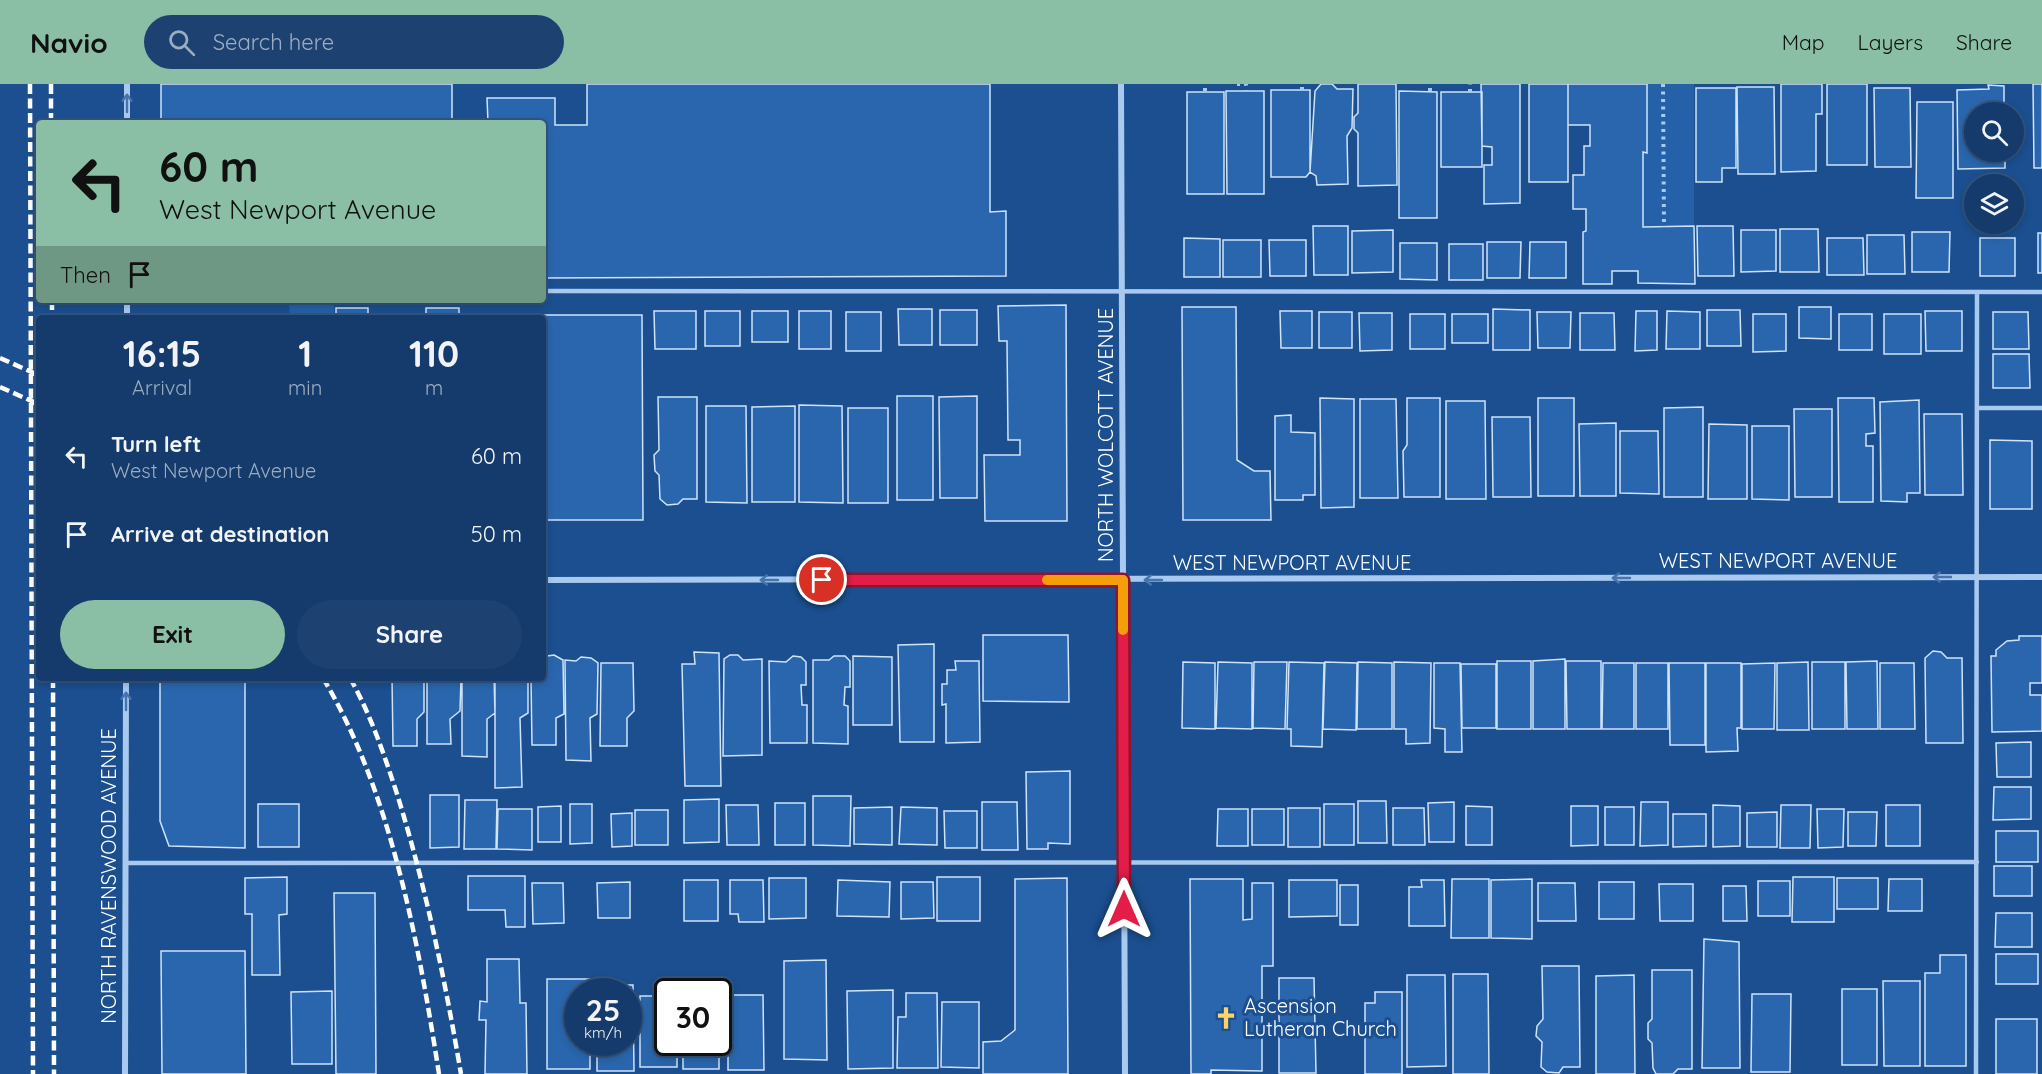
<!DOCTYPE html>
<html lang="en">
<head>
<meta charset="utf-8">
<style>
  body { margin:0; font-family:Quicksand,sans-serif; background:#1d4271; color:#f1f3f6; height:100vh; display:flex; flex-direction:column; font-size:22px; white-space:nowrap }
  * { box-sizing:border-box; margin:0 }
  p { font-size:20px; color:#9dadc1 }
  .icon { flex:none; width:33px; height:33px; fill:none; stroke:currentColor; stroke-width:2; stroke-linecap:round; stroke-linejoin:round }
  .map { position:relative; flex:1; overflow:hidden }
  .side { position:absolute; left:36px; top:231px; width:510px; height:366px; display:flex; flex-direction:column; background:#143b6b; border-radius:6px; box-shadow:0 3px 9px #0003,0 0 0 2px #33557e }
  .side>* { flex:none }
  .banner { position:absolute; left:36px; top:36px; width:510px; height:183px; border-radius:6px; box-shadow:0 3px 9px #0003,0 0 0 2px #33557e; background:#8abfa5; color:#111; overflow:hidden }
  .controls { position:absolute; left:1964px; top:18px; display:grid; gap:12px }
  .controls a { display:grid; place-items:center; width:60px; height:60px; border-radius:50%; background:#143b6b; box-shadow:0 3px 9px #0003,0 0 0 2px #33557e; font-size:30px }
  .speed { position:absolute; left:564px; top:894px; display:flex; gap:12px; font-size:30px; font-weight:700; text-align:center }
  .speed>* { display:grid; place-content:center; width:78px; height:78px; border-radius:50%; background:#143b6b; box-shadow:0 3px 9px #0003,0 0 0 2px #33557e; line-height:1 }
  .speed small { font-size:15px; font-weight:400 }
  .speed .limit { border:3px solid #111; border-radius:9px; background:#fff; color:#111 }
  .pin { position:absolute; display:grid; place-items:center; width:51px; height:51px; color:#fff; margin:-26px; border:3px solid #fff; border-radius:50%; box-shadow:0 2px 6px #0007 }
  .me { position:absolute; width:66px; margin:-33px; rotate:0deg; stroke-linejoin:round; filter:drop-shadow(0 0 4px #0008) }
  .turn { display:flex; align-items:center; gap:21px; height:126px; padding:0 24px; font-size:27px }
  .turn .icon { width:78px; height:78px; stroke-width:2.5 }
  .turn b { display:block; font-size:42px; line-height:51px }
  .then { display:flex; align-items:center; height:57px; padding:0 24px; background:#0003; gap:12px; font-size:22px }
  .eta { display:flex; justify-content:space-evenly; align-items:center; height:102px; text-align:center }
  .eta b { font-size:36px; font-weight:700; line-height:42px }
  .cta { display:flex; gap:12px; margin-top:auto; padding:12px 24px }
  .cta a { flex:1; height:69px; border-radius:36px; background:#8abfa5; color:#111; font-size:24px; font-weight:700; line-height:69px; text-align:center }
  .cta a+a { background:#1d4271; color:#f1f3f6 }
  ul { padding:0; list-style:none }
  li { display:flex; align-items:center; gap:18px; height:78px; padding:0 24px }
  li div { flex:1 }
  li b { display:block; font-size:22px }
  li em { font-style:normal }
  header { display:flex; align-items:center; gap:36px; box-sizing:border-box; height:84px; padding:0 30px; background:#8abfa5; color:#111 }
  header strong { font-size:28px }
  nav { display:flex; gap:33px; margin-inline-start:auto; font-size:21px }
  .search { width:420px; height:54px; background:#1d4271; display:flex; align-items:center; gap:15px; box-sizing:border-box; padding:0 21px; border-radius:33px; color:#9dadc1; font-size:22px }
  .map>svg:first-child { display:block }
</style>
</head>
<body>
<header>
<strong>Navio</strong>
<div class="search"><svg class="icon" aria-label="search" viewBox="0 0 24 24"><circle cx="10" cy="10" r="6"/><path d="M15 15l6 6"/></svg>Search here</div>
<nav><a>Map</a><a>Layers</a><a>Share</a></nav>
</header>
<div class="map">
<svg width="2042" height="990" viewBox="0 0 2042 990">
  <rect width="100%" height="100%" fill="#1b4f8f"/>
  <path fill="#2461a8" d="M1647,0H1694V142L1643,143V68L1646,69Z
    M289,221H334V234H290Z"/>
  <path fill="#2a66ad" stroke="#cfe3fa" stroke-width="1.5" d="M161,0H452V39H161Z
    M587,0H990V128L1006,127V192L543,194V39H488L487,14H555V41H587Z
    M1321,0H1332L1337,5H1353L1352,44L1347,52L1348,100L1317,101L1316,92L1310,88L1315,7Z
    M1358,0H1396L1397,101L1358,102V49L1354,45V33L1358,29Z
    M1481,0H1520V119L1484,120V81H1492V63L1482,62Z
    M1529,0H1568V98H1529Z
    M1568,0H1647V69L1643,68V143L1694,142L1695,200L1638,199V187H1612V200H1583V148L1586,147V125H1573V91H1584V62H1590V41H1568Z
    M1781,0H1822V30H1816V87L1781,88Z
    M1827,0H1867V81H1827Z
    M2033,0H2042V84H2034Z
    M1988,1L2004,2V28H1974V68H2005V84L1958,85L1957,6L1989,5Z
    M1737,3H1774L1775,90H1738Z
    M1696,4H1736V84H1722V98H1696Z
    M1874,4H1910L1911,83H1875Z
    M1271,6H1310V88L1306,93H1271Z
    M1226,7H1264V110H1227Z
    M1399,7L1437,8V134H1399Z
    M1187,8H1224V110H1187Z
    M1441,8H1482V83H1441Z
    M1917,18H1953V114H1916Z
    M1313,142H1348V191H1314Z
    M1697,142H1733L1734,192H1698Z
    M1780,145H1818L1819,188H1780Z
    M1393,146V188L1352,189V147Z
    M1741,146H1776V187L1741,188Z
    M1912,148H1950L1949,188H1912Z
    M2038,149H2042V189H2038Z
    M1867,151H1904L1905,190H1867Z
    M1184,154L1220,155V193H1184Z
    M1827,154H1863L1864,191H1827Z
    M1980,154H2015V192H1980Z
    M1223,156H1261V193H1223Z
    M1269,156H1306V192H1270Z
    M1487,158H1521L1520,194H1487Z
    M1530,158H1566V194H1529Z
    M1400,159H1437V196L1400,195Z
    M1449,160H1483V196H1449Z
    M1066,221L1067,437H985L984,371H1020V356H1008L1007,257H999L998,222Z
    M1182,223H1236L1237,376L1254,387H1270L1271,436H1183Z
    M1799,223H1831V255L1799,254Z
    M336,224H368V234H336Z
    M426,224H459V234H426Z
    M898,225H932V261H899Z
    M1493,225L1530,226V266H1493Z
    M940,226H977V261H940Z
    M1707,226H1740L1741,262H1707Z
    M654,227H696V265H655Z
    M705,227H740V262H705Z
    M752,227H788V258H752Z
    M799,227H831V265H799Z
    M1280,227H1312V264H1281Z
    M1636,227H1657V266L1635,267Z
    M1667,227L1700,228V265H1666Z
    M1925,227H1962V267H1926Z
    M846,228H881V267H846Z
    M1319,228H1352V264H1319Z
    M1537,228H1571L1570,264H1538Z
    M1993,228H2028L2029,265H1993Z
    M1359,229H1392V266L1360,267Z
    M1580,229H1614L1615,266H1580Z
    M414,230V234H374V231Z
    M1410,230H1445V265H1410Z
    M1452,230H1488V259H1452Z
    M1753,230H1786V267L1753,268Z
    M1839,230H1872V266H1839Z
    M1884,230H1921V270H1884Z
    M469,231H642L643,436H543V234H469Z
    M1993,270H2029L2030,304H1993Z
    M897,312H933V416H897Z
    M977,312V414H940L939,313Z
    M658,313H697V415H683L678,420L667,421L660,415L659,391L655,387L654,371L659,366Z
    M1320,314L1354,315V423L1321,424Z
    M1407,314H1440V413H1404L1403,367L1407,361Z
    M1538,314H1574V412H1538Z
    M1838,314H1874L1875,349L1866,350V362H1873V418H1839Z
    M1360,315H1396L1398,414H1360Z
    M1919,316L1920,409H1907V418L1881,417L1880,318Z
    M1446,317H1485L1486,415H1446Z
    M799,321L842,322L843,419L799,418Z
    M706,322H746L747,419L706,418Z
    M795,322V418H752V323Z
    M1703,323V413H1664V324Z
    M848,324H888V419H848Z
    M1794,325H1832V413H1795Z
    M1924,330H1962L1963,411H1925Z
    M1291,331V348L1315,349V411H1303V416H1275V332Z
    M1492,333H1530L1531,413H1493Z
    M1616,339V412H1580L1579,340Z
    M1709,340L1747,341V415H1708Z
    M1752,342H1789V416L1752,415Z
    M1620,347H1658L1659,410L1620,409Z
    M1990,356L2032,357V425H1990Z
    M983,551H1068L1069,618L983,617Z
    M2019,552H2042V599H2030V611H2042V647L1992,648L1991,572H1996V566L2007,557L2019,556Z
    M934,560V658H900L898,561Z
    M1933,567L1941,568L1947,574H1962L1963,659H1926L1925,574Z
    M694,568L719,569L721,702H685L682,580H695Z
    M554,571L563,576L564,630L556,634V661H532L531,594H543V577L547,572Z
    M730,571H738L743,576L762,575V671L723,672L724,575Z
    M793,572L801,573L806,578V601H801L802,621H807V659H770L769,577L786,578Z
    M834,572H845L850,577V603H845L844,621L848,622V660L813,659V576H829Z
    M853,572L892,573V641H853Z
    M581,573L591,574L598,579L597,630L590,634L591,677L566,676L565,576L576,577Z
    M1565,575V645H1533V577Z
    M955,577H979L980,658L946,659V620L942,621V600H947V586H956Z
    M1497,577H1531V645H1497Z
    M1566,577H1601V645H1567Z
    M1877,577L1878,645H1847L1846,578Z
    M1183,578L1215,579V645L1182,644Z
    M1218,578L1252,579V645L1216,644Z
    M1254,578H1287L1285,645L1253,644Z
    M1289,578L1324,579L1322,663L1291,662V645H1287Z
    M1325,578L1357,579L1356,646L1323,645Z
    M1358,578L1392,579V645H1357Z
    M1394,578L1431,579L1430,659L1406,660V645H1394Z
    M1808,578L1809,646H1777V579Z
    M1812,578H1845V645H1812Z
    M601,579H633L634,627L627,634V662H600Z
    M1434,579H1460L1462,668H1445V645L1434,644Z
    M1603,579H1634V645H1602Z
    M1636,579H1668V645H1636Z
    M1669,579H1705V661H1670Z
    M1706,579H1741V644H1737L1738,667L1706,668Z
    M1775,579L1774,645H1742V580Z
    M1880,579H1914L1915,645H1880Z
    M1461,580H1496V644H1462Z
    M160,594H245V764L169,762L160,737Z
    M392,594H424V628L417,635V662H393Z
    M427,594H461L460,627L450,635L451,660H427Z
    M462,594H494L495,629L487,635V673L462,672Z
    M495,594H528V629L520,634L522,703L495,704Z
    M2031,658V693H1997L1996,659Z
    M1070,687V760L1048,759V765H1027L1026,688Z
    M1994,703H2031V735L1993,736Z
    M430,711H459V763L430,764Z
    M813,712H851L850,762L813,761Z
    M719,715V758L684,759V716Z
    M465,716H497L496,765H464Z
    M1358,717H1386L1387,759H1358Z
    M982,718H1017L1018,766H982Z
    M1454,718V758H1429L1428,719Z
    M1641,718H1668V761L1640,762Z
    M775,719H805V761H775Z
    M258,720H299V763H258Z
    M570,720H592V759L570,760Z
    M1324,720H1354V761H1324Z
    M726,721H758L759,761H727Z
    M1713,721L1740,722V762L1713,763Z
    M1781,721H1811L1810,764H1780Z
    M1886,721H1920V762H1886Z
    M561,722V758H538V723Z
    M1466,722L1492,723V761H1466Z
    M1571,722H1598V761L1571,762Z
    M892,723V761L854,760V724Z
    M901,723L937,724V761L899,760Z
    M1605,723H1634V761H1605Z
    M1288,724H1320V763H1288Z
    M1393,724H1424L1425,761H1393Z
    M498,725H532V766L497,765Z
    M1218,725H1248V762H1217Z
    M1252,725H1284V761H1252Z
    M1817,725H1844L1843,763L1818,764Z
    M635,726H668V761H635Z
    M944,727H977V764H945Z
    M1777,728V763H1747V729Z
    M1848,728H1877L1876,762H1848Z
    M632,729V762L612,763L611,730Z
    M1673,730H1706V762L1673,763Z
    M1996,747H2038V778H1996Z
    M1994,782H2032V812H1994Z
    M468,792H525V843H506L505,826H468Z
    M287,793V830L279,831L280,891H252V830H245V794Z
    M937,793H980V837H937Z
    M1793,793H1834V838H1792Z
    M769,794H806V834L769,835Z
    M1067,794L1068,990H983V958L1001,957L1015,946V795Z
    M1837,794H1878V825H1837Z
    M1190,795H1243V836L1252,835V799H1273V882H1262V987L1211,986V990H1191Z
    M1452,795H1489V854H1451Z
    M1532,795V855L1491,854V796Z
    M1889,795H1922V827H1888Z
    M684,796H718V837H684Z
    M730,796H763L764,838H739L738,830H730Z
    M838,796L890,798L889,833L837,832Z
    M1289,796H1337V832L1289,833Z
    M1421,796H1444L1445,842H1409V803H1422Z
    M1758,797H1790V832H1758Z
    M630,798V834H598L597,799Z
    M901,798H933L934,834L901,835Z
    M1599,798H1634V835H1599Z
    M532,799H563L564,839L533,840Z
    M1538,799H1575L1576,837H1538Z
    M1659,800H1693V837H1660Z
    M1340,801H1358V841H1340Z
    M1723,802H1746L1747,837H1723Z
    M334,809H375L376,990H336Z
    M1996,829H2032V863H1995Z
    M1704,855L1739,858L1740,984H1702Z
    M161,867H245L246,990H162Z
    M1996,870H2038V900H1996Z
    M1940,871H1966V982H1925V889H1940Z
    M487,875H519L520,919H526L527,990H485L486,936H479L480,917L487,918Z
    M826,876L827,976L784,975V877Z
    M1542,882H1579L1580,983H1563L1559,989L1547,988L1541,983L1542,958L1536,952L1537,942L1543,935Z
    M1652,886H1692V985H1678L1673,990H1656L1653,984L1652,959L1648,955V939L1652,935Z
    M1453,890H1488L1489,990H1453Z
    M1407,891H1445L1446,982L1407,983Z
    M1634,891L1635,990H1596V892Z
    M1279,894H1314L1316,989H1279Z
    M547,895H590V908H578V958H590V985H547Z
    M1883,897H1920V982H1884Z
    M597,901H633L634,987H597V958H628V908H597Z
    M1842,905H1877V981H1842Z
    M893,906V984L848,985L847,907Z
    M332,907V980H292L291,908Z
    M1375,908H1402V990H1365V919H1375Z
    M906,909H937L938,984H897L898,933H906Z
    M1752,910H1791L1790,988H1751Z
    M728,911H763L764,986H728Z
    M640,912H668V958H677V983H640Z
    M719,915V985H683V958H718Z
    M942,918H979V984L941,983Z
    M1996,935H2037V990H1996Z"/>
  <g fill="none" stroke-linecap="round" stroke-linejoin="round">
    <path stroke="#a9c9ee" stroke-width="4" stroke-dasharray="3 4.5" stroke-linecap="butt" d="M1237,0H1246V7
      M1663,0L1664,143
      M1302,6V0
      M1205,7V0
      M1430,7V0
      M1470,8V0"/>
    <path stroke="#a9c9ee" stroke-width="4.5" d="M543,207L2042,208
      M1977,324H2042
      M126,779L1977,778
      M1976,990L1977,208"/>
    <path stroke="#a9c9ee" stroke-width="6" d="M1121,0L1125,990
      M127,39V0
      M127,234V216
      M543,496L2042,493
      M125,990L126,594"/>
    <path stroke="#fff" stroke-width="4.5" stroke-dasharray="10 4.5" stroke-linecap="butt" d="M30,0L33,990
      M51,0V39
      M52,216V234
      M0,274L36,290
      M0,303L36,319
      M53,594L54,990
      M323,594C391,707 419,861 439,990
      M350,594C371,631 385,673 398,713C426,804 445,896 461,990"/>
  </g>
  <defs><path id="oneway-shaft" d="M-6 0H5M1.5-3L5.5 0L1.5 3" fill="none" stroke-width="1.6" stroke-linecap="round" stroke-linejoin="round" transform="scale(1.5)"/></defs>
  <g stroke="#4674ac">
    <use href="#oneway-shaft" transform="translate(127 19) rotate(-90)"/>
    <use href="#oneway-shaft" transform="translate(1942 493) rotate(180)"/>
    <use href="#oneway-shaft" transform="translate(1621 494) rotate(180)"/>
    <use href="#oneway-shaft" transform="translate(769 496) rotate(-180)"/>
    <use href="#oneway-shaft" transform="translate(1153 496) rotate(180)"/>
    <use href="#oneway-shaft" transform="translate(126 617) rotate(-90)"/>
  </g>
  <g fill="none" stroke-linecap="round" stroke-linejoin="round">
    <g stroke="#92132f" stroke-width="15">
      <path id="route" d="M822,496H1123L1124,825"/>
    </g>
    <use href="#route" stroke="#e11d48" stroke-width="10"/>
    <path stroke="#f59e0b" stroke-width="10" d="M1047,496H1123V546"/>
  </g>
  <defs>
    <g id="church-bare" transform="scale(1.8)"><path d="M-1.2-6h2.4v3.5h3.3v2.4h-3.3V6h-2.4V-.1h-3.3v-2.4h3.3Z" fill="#ffd166" stroke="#1b4f8f" stroke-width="2.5" paint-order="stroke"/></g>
  </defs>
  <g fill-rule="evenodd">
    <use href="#church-bare" x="1226" y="934"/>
  </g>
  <g text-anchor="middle" stroke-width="6" stroke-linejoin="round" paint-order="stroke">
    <g font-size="20" fill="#fff" stroke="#1b4f8f">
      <text transform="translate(1106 351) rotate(-90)" y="7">NORTH WOLCOTT AVENUE</text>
      <text x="1778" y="484">WEST NEWPORT AVENUE</text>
      <text x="1292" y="486">WEST NEWPORT AVENUE</text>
      <text transform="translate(109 792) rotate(-90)" y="7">NORTH RAVENSWOOD AVENUE</text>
    </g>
    <g font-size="20" fill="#fff" stroke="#1b4f8f" text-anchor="start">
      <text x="1244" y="929">Ascension<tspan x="1244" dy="23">Lutheran Church</tspan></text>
    </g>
  </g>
</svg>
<div class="controls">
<a><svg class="icon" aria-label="search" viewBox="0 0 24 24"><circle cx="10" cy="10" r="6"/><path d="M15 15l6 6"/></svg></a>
<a><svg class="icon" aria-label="layers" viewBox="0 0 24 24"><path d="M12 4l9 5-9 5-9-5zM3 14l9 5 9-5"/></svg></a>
</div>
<div class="speed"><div>25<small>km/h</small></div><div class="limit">30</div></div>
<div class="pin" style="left:822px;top:496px;background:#d93025"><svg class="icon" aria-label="arrive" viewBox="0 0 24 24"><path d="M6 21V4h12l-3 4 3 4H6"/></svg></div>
<svg class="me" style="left:1124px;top:825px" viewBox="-20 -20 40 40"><path d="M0-17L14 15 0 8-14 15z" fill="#e11d48" stroke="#fff" stroke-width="4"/></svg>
<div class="banner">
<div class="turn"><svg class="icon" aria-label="left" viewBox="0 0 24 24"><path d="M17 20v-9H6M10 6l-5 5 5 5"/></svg><div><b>60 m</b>West Newport Avenue</div></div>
<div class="then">Then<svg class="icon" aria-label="arrive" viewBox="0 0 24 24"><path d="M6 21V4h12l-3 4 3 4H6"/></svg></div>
</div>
<section class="side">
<div class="eta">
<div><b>16:15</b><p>Arrival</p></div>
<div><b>1</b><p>min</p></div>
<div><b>110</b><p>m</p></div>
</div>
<ul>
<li><svg class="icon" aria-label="left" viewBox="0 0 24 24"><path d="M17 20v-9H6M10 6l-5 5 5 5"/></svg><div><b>Turn left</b><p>West Newport Avenue</p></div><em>60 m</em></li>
<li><svg class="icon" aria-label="arrive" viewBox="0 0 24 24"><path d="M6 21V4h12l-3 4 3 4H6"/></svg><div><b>Arrive at destination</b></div><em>50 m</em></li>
</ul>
<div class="cta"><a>Exit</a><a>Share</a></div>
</section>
</div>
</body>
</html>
